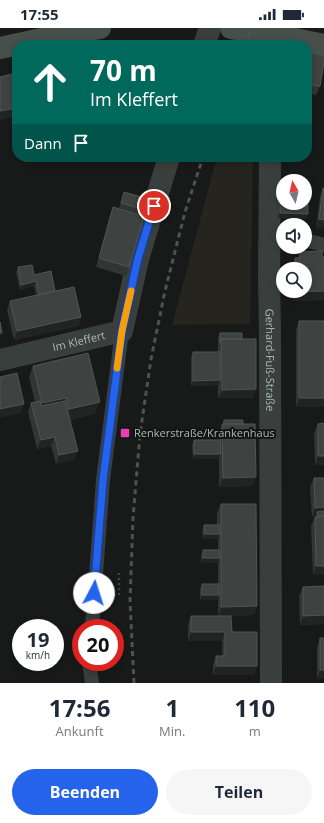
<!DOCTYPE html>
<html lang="de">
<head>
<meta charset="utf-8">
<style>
  body { margin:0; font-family:"Open Sans",sans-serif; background:#f6f6f7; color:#1f2937; height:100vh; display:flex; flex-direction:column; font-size:15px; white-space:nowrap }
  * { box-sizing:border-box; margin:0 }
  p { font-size:13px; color:#747a83 }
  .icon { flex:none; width:22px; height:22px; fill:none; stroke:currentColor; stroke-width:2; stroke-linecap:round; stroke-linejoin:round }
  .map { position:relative; height:655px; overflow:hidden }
  .drawer { display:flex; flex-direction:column; background:#fff; flex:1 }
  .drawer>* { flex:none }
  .guide { position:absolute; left:12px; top:12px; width:300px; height:122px; border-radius:16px; box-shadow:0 2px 6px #0003; background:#00695c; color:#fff; overflow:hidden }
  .needle { width:26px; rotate:352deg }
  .buttons { position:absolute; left:276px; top:146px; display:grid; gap:8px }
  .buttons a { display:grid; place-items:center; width:36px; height:36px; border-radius:50%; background:#fff; box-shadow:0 2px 6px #0003; font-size:20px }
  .speed { position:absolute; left:12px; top:591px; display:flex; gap:8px; font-size:20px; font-weight:700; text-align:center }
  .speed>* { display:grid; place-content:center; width:52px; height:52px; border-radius:50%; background:#fff; box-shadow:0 2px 6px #0003; line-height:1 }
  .speed small { font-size:10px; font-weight:400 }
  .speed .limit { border:6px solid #d22; background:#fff; color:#111 }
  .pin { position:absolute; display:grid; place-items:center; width:34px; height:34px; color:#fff; margin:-17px; border:2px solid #fff; border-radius:50%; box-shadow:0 1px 4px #0007 }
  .me { position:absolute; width:44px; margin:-22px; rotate:5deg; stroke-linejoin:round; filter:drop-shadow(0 0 3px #0008) }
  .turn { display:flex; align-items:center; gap:14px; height:84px; padding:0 12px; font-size:18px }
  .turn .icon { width:52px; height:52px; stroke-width:2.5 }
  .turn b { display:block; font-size:28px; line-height:34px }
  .then { display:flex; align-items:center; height:38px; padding:0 12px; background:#0003; gap:8px; font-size:15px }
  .eta { display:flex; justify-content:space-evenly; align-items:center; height:68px; text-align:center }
  .eta b { font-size:24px; font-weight:700; line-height:28px }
  .button { display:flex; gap:8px; margin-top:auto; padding:8px 12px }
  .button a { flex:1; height:46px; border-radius:24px; background:#2563eb; color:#fff; font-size:16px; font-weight:700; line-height:46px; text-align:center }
  .button a+a { background:#f6f6f7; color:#1f2937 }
  .status { display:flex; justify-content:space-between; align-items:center; height:28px; padding:0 20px; background:#fff; direction:ltr }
  .status svg { height:11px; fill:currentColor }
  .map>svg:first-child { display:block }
</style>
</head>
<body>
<div class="status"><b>17:55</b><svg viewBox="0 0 49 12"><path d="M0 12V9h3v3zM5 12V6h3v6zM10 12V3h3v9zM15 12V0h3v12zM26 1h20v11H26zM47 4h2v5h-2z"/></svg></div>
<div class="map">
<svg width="324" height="655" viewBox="0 0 324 655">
  <rect width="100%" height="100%" fill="#181a1a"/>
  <path fill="#25241e" d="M217,129H253L250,296L172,297Z"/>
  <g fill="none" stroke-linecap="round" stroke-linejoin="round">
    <path stroke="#3f4642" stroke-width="2.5" stroke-dasharray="2 3" stroke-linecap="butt" d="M114,567H119V544"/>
    <path stroke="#393f3c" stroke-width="14" d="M269,202L283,206
      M305,212L324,217
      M92,600L103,452L122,303
      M89,634L92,655"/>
    <g stroke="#393f3c" stroke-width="22">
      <path d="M204,17L210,0"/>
      <path id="s1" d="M270,129L269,249L270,306L271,655"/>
      <path id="s2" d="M0,332L122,303L138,231L169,129"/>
    </g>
    <path stroke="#474f4b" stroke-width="22" d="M231,0L271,6L324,17
      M0,20L55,8L100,0"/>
    <path stroke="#4c5450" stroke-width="3" stroke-dasharray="5 4" stroke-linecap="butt" d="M244,17L251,0
      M134,655L130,573L133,490L140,406L151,331L165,263L185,184L203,129"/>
  </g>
  <path fill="#313533" d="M307,24L320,58L316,67L307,65Z
    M323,160H324V201L316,200L320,169Z
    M124,164L142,181L140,186L119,180Z
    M280,165L306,191L278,190L279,170Z
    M113,179L129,239L126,248L96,239L110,188Z
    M322,223V229H324V272L293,273L292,263H305V241H292V239L295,230H298L300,224Z
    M18,239L55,263L81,289L78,298L14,312L7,282L10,273L36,267L34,258L20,262L16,244Z
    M299,293L324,379H296V302Z
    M220,305L242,311L256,361L253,370H218V357L191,358V329L193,324H218V310Z
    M33,338L95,386L70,392L74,432L56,436L51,418L37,421L28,384L31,375L35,374L29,349Z
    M224,392L243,396L253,458L219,459V431H193L192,417L194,412H219V405Z
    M324,395V437H315L314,405L318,396Z
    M314,450L324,547H313L311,498L315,489H316H312L310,459Z
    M221,476L257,578L254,587L218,588V571V572H200V561L202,556H218V535H201V527L203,522H218V511H203L202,502L204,497H217V485Z
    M324,558V596L300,597L299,568L303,559Z
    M191,588L232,604L257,638L254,647H213V637L216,628H222V613H188V597Z
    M320,610H324V650L317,651V619Z"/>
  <path fill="#222424" d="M17,80V88L0,92V83Z
    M78,129H86L77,131Z
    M280,185L308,186L306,191L278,190Z
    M319,191L324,192V201L316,200Z
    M36,253L34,258L20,262L21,257Z
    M324,263V272L293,273L296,264Z
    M81,289L78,298L14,312L17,303Z
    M0,305H2L0,311Z
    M220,352L218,357L191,358L193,353Z
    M256,361L253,370H218L222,362Z
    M66,370L62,382L38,387L42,375Z
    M299,370H324V379H296Z
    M100,374L95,386L65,393L69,381Z
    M24,376L21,385L0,390V381Z
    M55,409L51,418L37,421L41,412Z
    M78,423L74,432L56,436L59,427Z
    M194,426H221L219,431H193Z
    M318,428H324V437H315Z
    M256,449L253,458L219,459L223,450Z
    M324,479V488L317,484L316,489H312L315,480Z
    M205,506H220L218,511H203Z
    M203,530H220L218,535H201Z
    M316,538H324V547H313Z
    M202,567H219L218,572H200Z
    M257,578L254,587L218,588L221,579Z
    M324,587V596L300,597L303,588Z
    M191,604H225L222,613H188Z
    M216,638H257L254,647H213Z
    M320,642H324V650L317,651Z"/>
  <path fill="#3e4341" stroke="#4f5652" d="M307,24L324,27V34L320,58L307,56Z
    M17,45V80L0,83V49Z
    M323,160H324V192L319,191Z
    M124,164L145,170L142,181L121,175Z
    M280,165H283V175H305V165H308V186L280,185Z
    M113,179L144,188L129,239L99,230Z
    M322,223V229H324V263L296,264V263H305V241H295V230H300V224Z
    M32,237L34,247L51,243L55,263L39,267L36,253L21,257L18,239Z
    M74,259L81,289L17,303L10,273Z
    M299,293H324V370H299Z
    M0,294L2,305H0Z
    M220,305H242V311H221L220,315Z
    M221,311H256V361L222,362Z
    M193,324H220V352L193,353Z
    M88,325L100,374L69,381L66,370L42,375L33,338Z
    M17,345L24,376L0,381V349Z
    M40,373L41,378L65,373L78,423L59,427L55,409L41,412L31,375Z
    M224,392H243V396H224Z
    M324,395V428H318V396Z
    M222,396H255L256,449L223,450Z
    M194,412H220L221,426H194Z
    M314,450H324V479L315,480Z
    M221,476H256L257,578L221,579Z
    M324,483V488L318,489L317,484Z
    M324,488V538H316L315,489Z
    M204,497H219L220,506H205Z
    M203,522H219L220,530H203Z
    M202,556H219V567H202Z
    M324,558V587L303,588V559Z
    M191,588H231L232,604H257V638H216V628H225V604H191Z
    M320,610H324V642H320Z"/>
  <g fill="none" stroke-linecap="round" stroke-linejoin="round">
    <g stroke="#184099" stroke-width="10">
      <path id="route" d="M94,565L103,452L122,303L138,230L154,178"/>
    </g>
    <use href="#route" stroke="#2563eb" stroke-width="7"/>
    <path stroke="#f59e0b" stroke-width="7" d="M117,340L122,303L131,263"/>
  </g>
  <rect fill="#ec3eb4" stroke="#131515" stroke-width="1.5" x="120" y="400" width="10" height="10" rx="2"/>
  <g text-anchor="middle" stroke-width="4" stroke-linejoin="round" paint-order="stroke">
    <g font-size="11" fill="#abbab0" stroke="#131515">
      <text dy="4" stroke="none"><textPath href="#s2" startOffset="81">Im Kleffert</textPath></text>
      <text dy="4" stroke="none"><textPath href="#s1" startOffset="203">Gerhard-Fuß-Straße</textPath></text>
    </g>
    <g font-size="11" fill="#abbab0" stroke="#131515" text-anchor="start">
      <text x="134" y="409">Renkerstraße/Krankenhaus</text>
    </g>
  </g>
</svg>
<div class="buttons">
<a><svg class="needle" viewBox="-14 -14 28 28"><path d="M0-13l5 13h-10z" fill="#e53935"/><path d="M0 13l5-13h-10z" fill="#747a83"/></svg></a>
<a><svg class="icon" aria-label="sound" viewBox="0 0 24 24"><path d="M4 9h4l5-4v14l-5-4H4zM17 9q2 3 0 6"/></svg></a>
<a><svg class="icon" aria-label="search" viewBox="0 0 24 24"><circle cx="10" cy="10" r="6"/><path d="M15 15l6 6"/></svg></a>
</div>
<div class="speed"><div>19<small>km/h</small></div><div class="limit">20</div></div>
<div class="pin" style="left:154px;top:178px;background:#d93025"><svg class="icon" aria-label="arrive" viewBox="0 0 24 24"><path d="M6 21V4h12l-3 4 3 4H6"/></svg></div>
<svg class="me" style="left:94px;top:565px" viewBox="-20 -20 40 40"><circle r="19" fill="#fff"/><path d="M0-13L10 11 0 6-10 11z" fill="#2563eb"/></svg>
<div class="guide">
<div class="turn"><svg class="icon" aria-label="ahead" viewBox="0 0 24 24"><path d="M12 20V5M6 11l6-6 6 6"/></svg><div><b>70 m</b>Im Kleffert</div></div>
<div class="then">Dann<svg class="icon" aria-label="arrive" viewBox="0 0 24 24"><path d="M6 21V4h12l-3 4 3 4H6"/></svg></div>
</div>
</div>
<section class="drawer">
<div class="eta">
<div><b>17:56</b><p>Ankunft</p></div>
<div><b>1</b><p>Min.</p></div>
<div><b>110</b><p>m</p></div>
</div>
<div class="button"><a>Beenden</a><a>Teilen</a></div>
</section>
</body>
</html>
